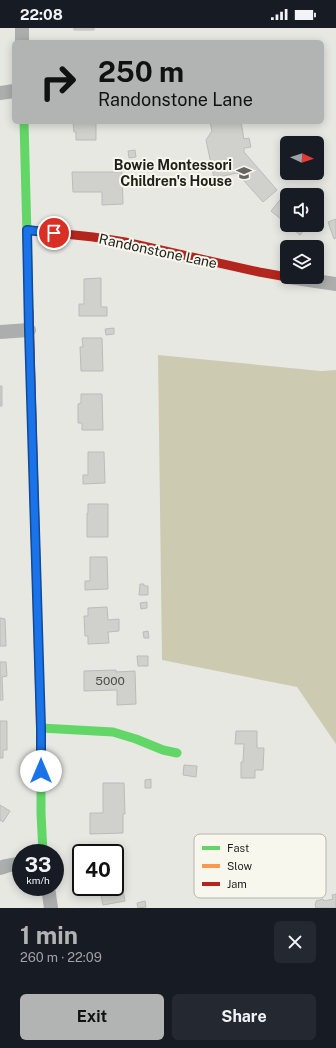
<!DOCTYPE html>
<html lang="en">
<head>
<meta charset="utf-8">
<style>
  body { margin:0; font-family:"Public Sans",sans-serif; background:#242831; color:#f1f3f6; height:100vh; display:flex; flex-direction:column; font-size:15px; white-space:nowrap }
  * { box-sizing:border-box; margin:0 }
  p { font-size:13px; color:#9ea1a6 }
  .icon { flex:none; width:22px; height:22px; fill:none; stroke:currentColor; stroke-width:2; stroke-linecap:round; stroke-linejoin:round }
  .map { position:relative; height:880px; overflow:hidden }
  .details { display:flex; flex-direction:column; background:#171b24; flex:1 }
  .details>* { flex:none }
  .guide { position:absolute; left:12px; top:12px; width:312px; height:84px; border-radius:6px; box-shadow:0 2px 10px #0003; background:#b2b3b3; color:#111; overflow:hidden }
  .needle { width:26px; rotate:93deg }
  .fabs { position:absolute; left:280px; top:108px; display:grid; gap:8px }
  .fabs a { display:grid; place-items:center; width:44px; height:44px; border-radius:6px; background:#171b24; box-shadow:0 2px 10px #0003; font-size:20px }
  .speed { position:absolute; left:12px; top:816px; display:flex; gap:8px; font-size:20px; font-weight:700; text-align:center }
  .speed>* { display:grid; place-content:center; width:52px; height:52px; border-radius:50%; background:#171b24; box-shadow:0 2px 10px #0003; line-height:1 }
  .speed small { font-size:10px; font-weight:400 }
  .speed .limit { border:2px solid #111; border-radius:6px; background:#fff; color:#111 }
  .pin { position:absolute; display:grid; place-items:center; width:34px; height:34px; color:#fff; margin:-17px; border:2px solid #fff; border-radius:50%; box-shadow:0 1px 4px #0007 }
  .me { position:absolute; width:44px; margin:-22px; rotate:0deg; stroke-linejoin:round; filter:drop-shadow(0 0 3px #0008) }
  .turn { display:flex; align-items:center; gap:14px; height:84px; padding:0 20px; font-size:18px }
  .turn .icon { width:52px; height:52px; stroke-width:2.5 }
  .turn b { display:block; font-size:28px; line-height:34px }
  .round { display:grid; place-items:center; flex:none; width:42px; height:42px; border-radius:6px; background:#242831 }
  .head { display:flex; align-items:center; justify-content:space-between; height:68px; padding:0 20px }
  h1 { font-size:24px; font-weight:700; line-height:30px; color:#b2b3b3 }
  .button { display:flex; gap:8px; margin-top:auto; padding:8px 20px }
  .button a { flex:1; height:46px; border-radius:6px; background:#b2b3b3; color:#111; font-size:16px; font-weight:700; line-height:46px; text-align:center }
  .button a+a { background:#242831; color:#f1f3f6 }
  .status { display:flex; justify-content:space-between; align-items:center; height:28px; padding:0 20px; background:#171b24; direction:ltr }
  .status svg { height:11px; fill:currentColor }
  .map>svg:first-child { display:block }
</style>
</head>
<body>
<div class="status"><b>22:08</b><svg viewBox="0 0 49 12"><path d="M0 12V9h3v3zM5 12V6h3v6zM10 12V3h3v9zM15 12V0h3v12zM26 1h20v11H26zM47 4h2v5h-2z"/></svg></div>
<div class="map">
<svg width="336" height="880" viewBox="0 0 336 880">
  <rect width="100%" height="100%" fill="#e8e8e3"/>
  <path fill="#cccbb2" d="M158,327L321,343L336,342V716L297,659L162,632Z"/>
  <path fill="#d0d0cd" stroke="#bbbbb8" d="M74,0H94V2H74Z
    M73,94H96V112H76V104H74Z
    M210,94H241L244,111L249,110L251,119L244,120V124L277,162L263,174L237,145L214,150L206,112L212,103Z
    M135,122L136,129L129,130L128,123Z
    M72,144H122L123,176L102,177V164H73Z
    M283,168L287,171V196L271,183Z
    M336,191V210L334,211L328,194Z
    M288,197H308L300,207Z
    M101,250V279H107V288H79V276H84V251Z
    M114,300V306L106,307L105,301Z
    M82,310H102L103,343H81L80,319H83Z
    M0,358H2V378H0Z
    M81,366H102L103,402H82V395H78V376L81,375Z
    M88,424H104L105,455L83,456V447H88Z
    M88,476H108V509H87V485H88Z
    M90,529H107L108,561L85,562V553H90Z
    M140,556H144V558H148V567H139Z
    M147,574V580L141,581L140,575Z
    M107,579L108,592L119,591V603L108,604L109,615L88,616V608H85L84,588H88V580Z
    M0,590L5,591L6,618H0Z
    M148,603L149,610H144L143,604Z
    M137,628H148V638H138Z
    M0,634H6L7,648L2,649L3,672H0Z
    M116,642V644L135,643L136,676L117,677V662L84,663V643Z
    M0,693H7V722H3V730H0Z
    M236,703H257V720H264L263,742H255V750H241V734H243L244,716H235Z
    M184,737L197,738L196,749L183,747Z
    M151,751V760H145V752Z
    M103,755H124L125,786H123V805L90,806V785H103Z
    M0,777L10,783L3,794L0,792Z
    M118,835L125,873L103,877L100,863L105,862L104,859H115V836Z
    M336,866V880H316L315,876L316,875V873L323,871L324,873L333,871L332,867Z
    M145,873L146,879L138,880L137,875Z"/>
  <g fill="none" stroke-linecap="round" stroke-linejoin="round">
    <path stroke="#acadad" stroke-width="14" d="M22,0V14
      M0,65L14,63
      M289,249L336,256
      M0,304L29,302
      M0,840L6,838L21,835
      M48,859L51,880"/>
    <path stroke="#63d668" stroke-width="9" d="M24,94L29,283
      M41,700L113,704L136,711L163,722L177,725
      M41,714V785L43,825"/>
    <path stroke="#ff974d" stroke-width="9" d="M36,536L41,714"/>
    <path stroke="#b3261e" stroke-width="9" d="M27,202L93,209L125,214L259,244L287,249
      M29,283L36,536"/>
  </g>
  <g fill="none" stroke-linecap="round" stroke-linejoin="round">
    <g stroke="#114b97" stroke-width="10">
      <path id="route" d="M41,743V700L29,302L27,202L54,205"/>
    </g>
    <use href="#route" stroke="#1a73e8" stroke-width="7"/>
  </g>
  <defs>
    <g id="school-bare" transform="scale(1.2)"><path d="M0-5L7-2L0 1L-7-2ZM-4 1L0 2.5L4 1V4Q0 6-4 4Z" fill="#656562" stroke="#f7f7ee" stroke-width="2.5" paint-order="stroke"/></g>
  </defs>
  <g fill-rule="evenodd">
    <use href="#school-bare" x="244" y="145"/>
  </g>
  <g text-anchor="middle" stroke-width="4" stroke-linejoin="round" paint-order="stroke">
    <g font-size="12" fill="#4c4c49">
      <text x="110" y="657">5000</text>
    </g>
    <g font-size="14" font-weight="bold" fill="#1f1f1c" stroke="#f7f7ee" text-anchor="end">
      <text x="232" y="142">Bowie Montessori<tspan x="232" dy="16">Children's House</tspan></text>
    </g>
    <g font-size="14" fill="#1f1f1c" stroke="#f7f7ee">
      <text transform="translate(158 223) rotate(12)" y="5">Randonstone Lane</text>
    </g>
  </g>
  <rect x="194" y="806" width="132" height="64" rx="6" fill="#f7f7ee" stroke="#b6b6af" stroke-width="1"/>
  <rect x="202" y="818" width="18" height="4" fill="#63d668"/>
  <rect x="202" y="836" width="18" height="4" fill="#ff974d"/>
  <rect x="202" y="854" width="18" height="4" fill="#b3261e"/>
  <g font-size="11" fill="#1f1f1c">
    <text x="227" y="824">Fast</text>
    <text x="227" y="842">Slow</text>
    <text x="227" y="860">Jam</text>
  </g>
</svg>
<div class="fabs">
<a><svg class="needle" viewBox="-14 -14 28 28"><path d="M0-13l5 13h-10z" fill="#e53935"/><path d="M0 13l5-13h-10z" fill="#9ea1a6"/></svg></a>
<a><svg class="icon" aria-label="sound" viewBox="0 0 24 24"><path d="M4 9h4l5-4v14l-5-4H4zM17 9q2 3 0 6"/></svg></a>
<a><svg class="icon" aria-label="layers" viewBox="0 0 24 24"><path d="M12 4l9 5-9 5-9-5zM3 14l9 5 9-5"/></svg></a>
</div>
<div class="speed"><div>33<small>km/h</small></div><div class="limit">40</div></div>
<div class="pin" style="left:54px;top:205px;background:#d93025"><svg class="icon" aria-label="arrive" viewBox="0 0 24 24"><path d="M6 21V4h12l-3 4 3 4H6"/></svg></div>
<svg class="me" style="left:41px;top:743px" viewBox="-20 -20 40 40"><circle r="19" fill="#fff"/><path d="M0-13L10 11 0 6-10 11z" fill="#1a73e8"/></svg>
<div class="guide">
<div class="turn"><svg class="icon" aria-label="right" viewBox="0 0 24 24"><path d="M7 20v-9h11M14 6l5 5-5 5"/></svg><div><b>250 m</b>Randonstone Lane</div></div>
</div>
</div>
<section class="details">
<div class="head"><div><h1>1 min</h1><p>260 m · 22:09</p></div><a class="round"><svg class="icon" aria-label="close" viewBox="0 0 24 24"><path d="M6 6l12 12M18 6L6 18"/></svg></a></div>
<div class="button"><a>Exit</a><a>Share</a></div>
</section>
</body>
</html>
